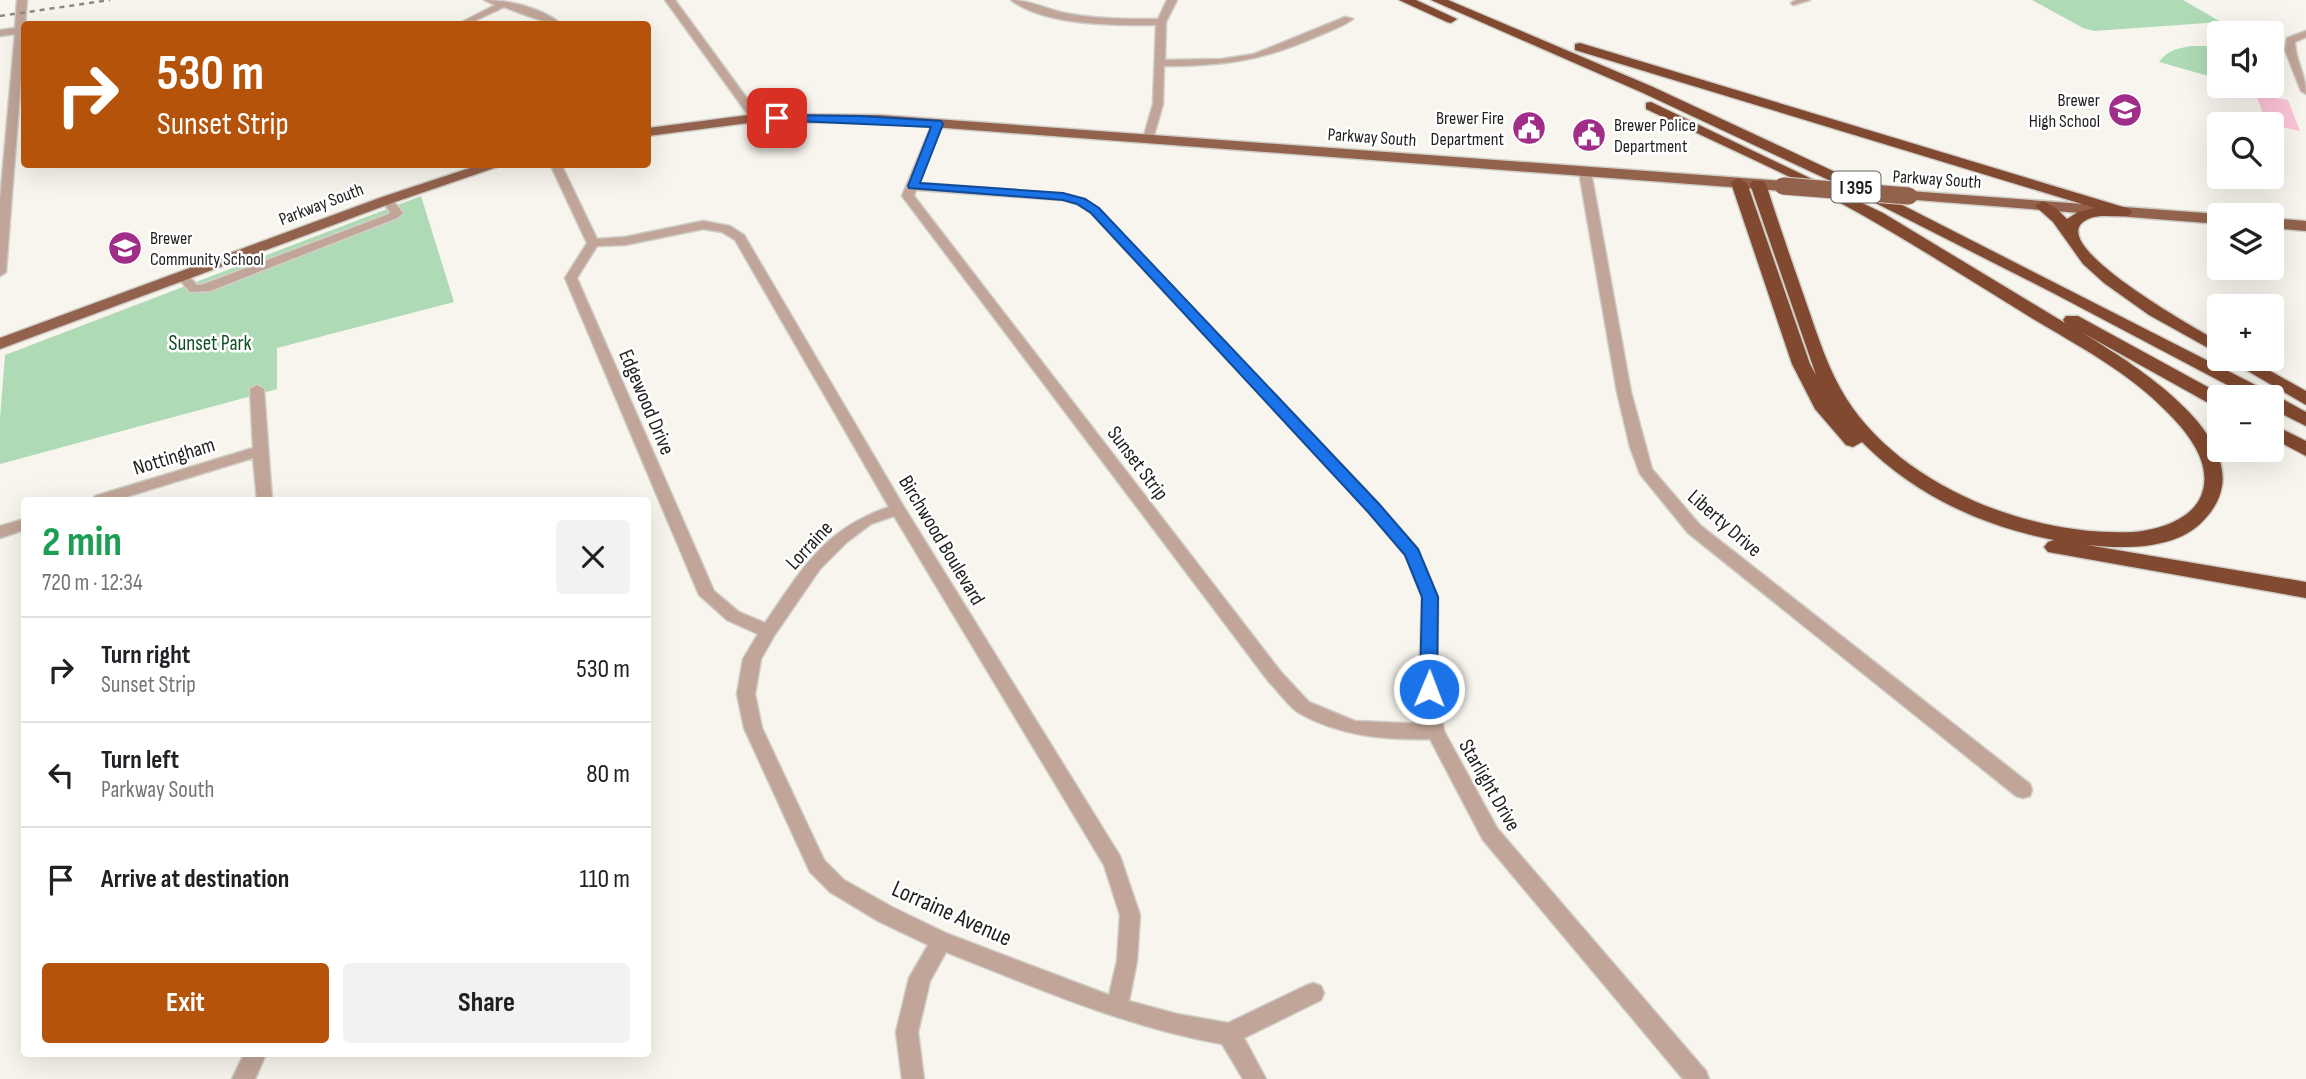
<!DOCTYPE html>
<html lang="en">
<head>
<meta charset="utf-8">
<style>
  body { margin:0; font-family:"Sofia Sans Condensed",sans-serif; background:#f2f2f2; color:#202124; height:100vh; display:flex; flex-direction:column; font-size:26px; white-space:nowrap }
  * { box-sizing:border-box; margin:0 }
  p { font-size:23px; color:#757577 }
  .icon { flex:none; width:38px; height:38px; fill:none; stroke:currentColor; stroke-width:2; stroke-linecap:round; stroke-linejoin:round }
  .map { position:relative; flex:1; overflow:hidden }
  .details { position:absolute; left:21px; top:497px; width:630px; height:560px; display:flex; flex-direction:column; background:#fff; border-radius:7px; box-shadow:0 7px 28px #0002 }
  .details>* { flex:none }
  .guide { position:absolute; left:21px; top:21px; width:630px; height:147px; border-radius:7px; box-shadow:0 7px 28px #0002; background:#b45309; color:#fff; overflow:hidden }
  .tools { position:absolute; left:2207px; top:21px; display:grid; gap:14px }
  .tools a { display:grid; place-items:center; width:77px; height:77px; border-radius:7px; background:#fff; box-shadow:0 7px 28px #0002; font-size:35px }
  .pin { position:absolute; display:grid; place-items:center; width:60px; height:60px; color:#fff; margin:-30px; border-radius:14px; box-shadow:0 4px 10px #0006 }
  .me { position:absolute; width:77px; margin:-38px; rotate:1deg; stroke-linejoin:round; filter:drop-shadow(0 0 5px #0008) }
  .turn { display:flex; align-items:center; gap:24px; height:147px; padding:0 21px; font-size:32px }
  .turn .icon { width:91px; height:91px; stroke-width:2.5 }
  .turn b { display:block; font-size:49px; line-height:60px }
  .round { display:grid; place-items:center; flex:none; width:74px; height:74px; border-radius:7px; background:#f2f2f2 }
  .headline { display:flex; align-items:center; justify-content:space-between; height:119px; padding:0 21px }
  h1 { font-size:42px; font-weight:700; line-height:52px; color:#1e9e55 }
  .primary-button { display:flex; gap:14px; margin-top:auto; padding:14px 21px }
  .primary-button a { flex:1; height:80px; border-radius:7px; background:#b45309; color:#fff; font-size:28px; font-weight:700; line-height:80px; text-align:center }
  .primary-button a+a { background:#f2f2f2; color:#202124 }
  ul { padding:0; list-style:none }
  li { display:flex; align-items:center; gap:21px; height:105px; padding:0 21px; border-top:2px solid #e0e0e0 }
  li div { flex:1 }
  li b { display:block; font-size:26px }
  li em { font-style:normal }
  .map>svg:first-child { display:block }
</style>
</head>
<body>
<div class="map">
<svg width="2306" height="1079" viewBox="0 0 2306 1079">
  <rect width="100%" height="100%" fill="#f7f5ed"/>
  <path fill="#aedbb6" d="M2032,0H2183L2221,22L2094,31L2083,28Z
    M2192,46H2219V79L2159,62C2167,50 2179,48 2192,46Z
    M421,196L454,302L277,348V389L0,464V419L5,355Z"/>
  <path fill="#fcc4d7" d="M2256,95L2288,100L2300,131L2267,124Z"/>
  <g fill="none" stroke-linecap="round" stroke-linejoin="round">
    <g stroke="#d0cec8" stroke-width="3">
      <path id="minor" d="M17,0H27L6,272L0,276V200L15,34L0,36V30L15,28Z
        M484,0C508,0 543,8 561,24C549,25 518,12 504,7L468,24H458L495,5Z
        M665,0H675L760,116V120H752Z
        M1011,0C1031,0 1050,11 1070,14C1099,19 1128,19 1158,19L1167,0H1177L1166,22L1165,60L1222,59L1254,54L1345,17L1353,19C1343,26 1330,31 1318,36C1265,60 1223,66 1164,66L1163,104L1153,139L1148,142L1143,139L1153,104L1156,25C1114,25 1046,26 1011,0Z
        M1796,0H1810L1793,5L1791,3Z
        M2306,31V37L2295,42C2295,60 2306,74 2306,94L2301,91L2285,50L2287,38Z
        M937,121L942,124L919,183L1063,194L1085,199L1099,209L1379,504L1418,549L1438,597L1437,689L1444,731L1497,828L1706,1071L1709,1079H1683L1483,840L1430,739C1384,740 1340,736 1299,713C1288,706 1278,691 1269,682L902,196L932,124ZM916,190L1063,200L1077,204L1091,213L1369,512L1405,555L1422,597L1419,689L1425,724L1355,721L1309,702L1281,672L914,196Z
        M550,164H561L597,239L625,237L703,221L730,226L744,235L904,507L1120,856L1140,915L1137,961L1129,1001L1177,1014L1228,1023L1305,986L1313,983L1321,986L1324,993L1321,1000L1244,1038L1266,1079H1243L1222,1044C1126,1027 1037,988 946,952L930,981L918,1032L924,1079H902L896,1032L909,978L928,945L878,921L830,892L810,872L744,728L737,694L743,659L758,634L727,620L699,595L565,278L587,243ZM703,229L722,232L735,240L889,507C824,529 802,569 765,623L739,612L714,591L577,278L597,246L625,245ZM894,516L1104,865L1120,915L1117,961L1109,995L948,934L892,907L844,880L824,860L762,728L755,694L761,659L774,636L820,569L847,542L871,524Z
        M1585,169L1591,172L1631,392L1652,469L1700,525L2030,784L2032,790L2030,796L2023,798L2016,796L1688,533L1640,474L1630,447L1617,392L1579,172Z
        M387,197L391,198L403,213L397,218L210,291L190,292L177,277L179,274H187L197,285L204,284L389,214L390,212L381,200Z
        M257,385L264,389L272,500H257L253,458L116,500H93L95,496L253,448L250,389Z
        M24,519V530L0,538V526Z
        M244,1054H266L255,1079H232Z"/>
    </g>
    <g stroke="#d0cec8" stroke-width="3">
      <path id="major" d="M756,114L880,115L1783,181L1791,186L1783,191L880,123L756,122L648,136V128Z
        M482,164H506L392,203L0,349V338L382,197Z
        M1909,191L2219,214L2223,215H2219V224L1904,199L1901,196L1904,193Z
        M2272,218L2306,221V231L2272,228Z"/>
    </g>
    <g stroke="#d0cec8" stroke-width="3">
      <path id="highway" d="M1399,0H1416L1457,19L1451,23L1447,22Z
        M1431,0H1448L1653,87L1861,184L2279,397L2306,412V426L2272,409V397H2250L2055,294L1850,190L1643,93Z
        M1580,43L2130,209L2132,212L2130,215C2116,219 2095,211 2082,223C2053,250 2201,331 2219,342V354L2149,315L2104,283L2083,264L2053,222L2035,206L2043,201L2057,209L2067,219L2078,212L2095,208L1575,50V44Z
        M1651,102L1883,213L2065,323L2063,320L2066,316H2078L2226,397H2219V407L2212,405L2081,332C2134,364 2274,449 2203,521C2176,550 2124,549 2087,545L2306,582V598L2048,552L2044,547L2048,542L2054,540C1982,526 1914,495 1862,442L1853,447L1846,445L1815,409L1792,364L1731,183L1734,180L1739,178L1747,183L1810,364L1816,375L1750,184L1753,181H1763L1766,184C1779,225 1793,265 1807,305C1818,337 1828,369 1846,398C1902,487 2032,537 2133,532C2158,530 2191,520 2201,496C2214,465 2188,433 2168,413C2129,372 2078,346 2030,317C1975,283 1920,248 1864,216C1794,176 1718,144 1646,109V103Z
        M2227,359H2249L2306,391V405Z
        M2272,424L2306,441V456L2272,438Z"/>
    </g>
    <use href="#minor" fill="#c1a598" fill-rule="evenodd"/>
    <use href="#major" fill="#93624c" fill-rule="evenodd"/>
    <use href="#highway" fill="#81492f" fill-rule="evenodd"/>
    <path stroke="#8c8a85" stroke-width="2.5" stroke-dasharray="5 5" stroke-linecap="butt" d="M0,16L110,0"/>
    <g stroke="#d0cec8" stroke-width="17" stroke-linecap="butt">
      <path id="major-bridge-far1" d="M1783,186L1803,188"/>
    </g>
    <g stroke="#d0cec8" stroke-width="19" stroke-linecap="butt">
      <path id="major-bridge" d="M1783,186L1909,196"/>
    </g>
    <use href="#major-bridge-far1" stroke="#93624c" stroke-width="14"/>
    <use href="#major-bridge" stroke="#93624c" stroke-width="17"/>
  </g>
  <path fill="#1a73e8" stroke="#114b97" stroke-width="2" d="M777,115L860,116L941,121L943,124L920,183L1063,193L1085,199L1099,208L1379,504L1418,549L1438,597L1437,689L1435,694H1422L1420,689L1422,597L1405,555L1368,512L1091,213L1077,204L1063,200L909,188L908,186L931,127L774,120L772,118Z"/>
  <defs>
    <g id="school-disc" transform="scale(1.75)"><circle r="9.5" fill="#a02e89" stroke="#fff"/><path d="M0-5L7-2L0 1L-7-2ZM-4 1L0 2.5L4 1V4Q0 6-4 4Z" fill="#fff"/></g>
    <g id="civic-disc" transform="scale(1.75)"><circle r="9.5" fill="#a02e89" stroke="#fff"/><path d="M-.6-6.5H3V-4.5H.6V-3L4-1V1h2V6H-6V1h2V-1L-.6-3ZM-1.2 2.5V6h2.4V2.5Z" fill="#fff"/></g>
  </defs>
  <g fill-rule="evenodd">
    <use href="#school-disc" x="2125" y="110"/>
    <use href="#civic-disc" x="1529" y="128"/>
    <use href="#civic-disc" x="1589" y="135"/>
    <use href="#school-disc" x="125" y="248"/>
  </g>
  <g text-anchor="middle" stroke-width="5" stroke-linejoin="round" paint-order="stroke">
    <g font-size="18" fill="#201f1d" stroke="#fff" text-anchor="end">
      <text x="2100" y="106">Brewer<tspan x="2100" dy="21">High School</tspan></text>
      <text x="1504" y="124">Brewer Fire<tspan x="1504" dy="21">Department</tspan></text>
      <text x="1614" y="131" text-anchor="start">Brewer Police<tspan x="1614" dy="21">Department</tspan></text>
      <text x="150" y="244" text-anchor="start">Brewer<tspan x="150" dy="21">Community School</tspan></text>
    </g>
    <g font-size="18" fill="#201f1d" stroke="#fff">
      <text transform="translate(1372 137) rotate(4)" y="6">Parkway South</text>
      <text transform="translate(1937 179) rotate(4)" y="6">Parkway South</text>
      <text transform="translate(321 204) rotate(-21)" y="6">Parkway South</text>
    </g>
    <rect fill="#fff" stroke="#636261" stroke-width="2" x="1831.5" y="171.5" width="49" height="31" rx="5"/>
    <g font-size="19" font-weight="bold" fill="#201f1d">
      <text x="1856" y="194">I 395</text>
    </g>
    <g font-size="21" fill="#135027" stroke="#fff">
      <text x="210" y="350">Sunset Park</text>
    </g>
    <g font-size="21" fill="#201f1d" stroke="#fff">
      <text transform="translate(647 402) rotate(67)" y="7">Edgewood Drive</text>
      <text transform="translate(174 456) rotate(-17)" y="7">Nottingham</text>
      <text transform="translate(1138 463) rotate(53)" y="7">Sunset Strip</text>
      <text transform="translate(1725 523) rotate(41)" y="7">Liberty Drive</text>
      <text transform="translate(942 540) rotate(59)" y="7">Birchwood Boulevard</text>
      <text transform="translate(809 545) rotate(-47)" y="7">Lorraine</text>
      <text transform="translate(1490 785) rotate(60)" y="7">Starlight Drive</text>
    </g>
    <g font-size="24" fill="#201f1d" stroke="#fff">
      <text transform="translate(952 913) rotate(24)" y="8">Lorraine Avenue</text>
    </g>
  </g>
</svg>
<div class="tools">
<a><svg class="icon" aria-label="sound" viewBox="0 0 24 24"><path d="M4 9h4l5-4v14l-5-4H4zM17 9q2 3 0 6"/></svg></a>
<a><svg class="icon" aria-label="search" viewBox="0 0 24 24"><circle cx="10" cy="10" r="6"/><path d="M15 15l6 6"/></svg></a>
<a><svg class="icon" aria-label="layers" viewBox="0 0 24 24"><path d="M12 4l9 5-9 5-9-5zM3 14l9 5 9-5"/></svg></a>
<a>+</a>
<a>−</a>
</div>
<div class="pin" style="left:777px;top:118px;background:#d93025"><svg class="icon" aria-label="arrive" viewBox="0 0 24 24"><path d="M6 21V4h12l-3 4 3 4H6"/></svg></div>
<svg class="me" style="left:1429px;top:689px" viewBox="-20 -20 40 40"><circle r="17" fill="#1a73e8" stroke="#fff" stroke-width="3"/><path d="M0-11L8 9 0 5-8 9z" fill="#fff"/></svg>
<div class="guide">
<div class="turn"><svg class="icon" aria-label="right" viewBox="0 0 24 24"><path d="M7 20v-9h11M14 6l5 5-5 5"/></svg><div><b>530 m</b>Sunset Strip</div></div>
</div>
<section class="details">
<div class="headline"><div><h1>2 min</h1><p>720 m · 12:34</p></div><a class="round"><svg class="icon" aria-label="close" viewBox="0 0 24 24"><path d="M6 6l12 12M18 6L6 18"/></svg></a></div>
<ul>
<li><svg class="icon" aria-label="right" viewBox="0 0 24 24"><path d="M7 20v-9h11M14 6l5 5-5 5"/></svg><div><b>Turn right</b><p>Sunset Strip</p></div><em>530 m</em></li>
<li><svg class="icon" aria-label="left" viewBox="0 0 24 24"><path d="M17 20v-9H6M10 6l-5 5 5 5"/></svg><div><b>Turn left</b><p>Parkway South</p></div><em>80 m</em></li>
<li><svg class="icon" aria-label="arrive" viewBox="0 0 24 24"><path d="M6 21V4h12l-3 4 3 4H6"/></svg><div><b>Arrive at destination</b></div><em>110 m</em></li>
</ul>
<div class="primary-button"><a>Exit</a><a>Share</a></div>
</section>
</div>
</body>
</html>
